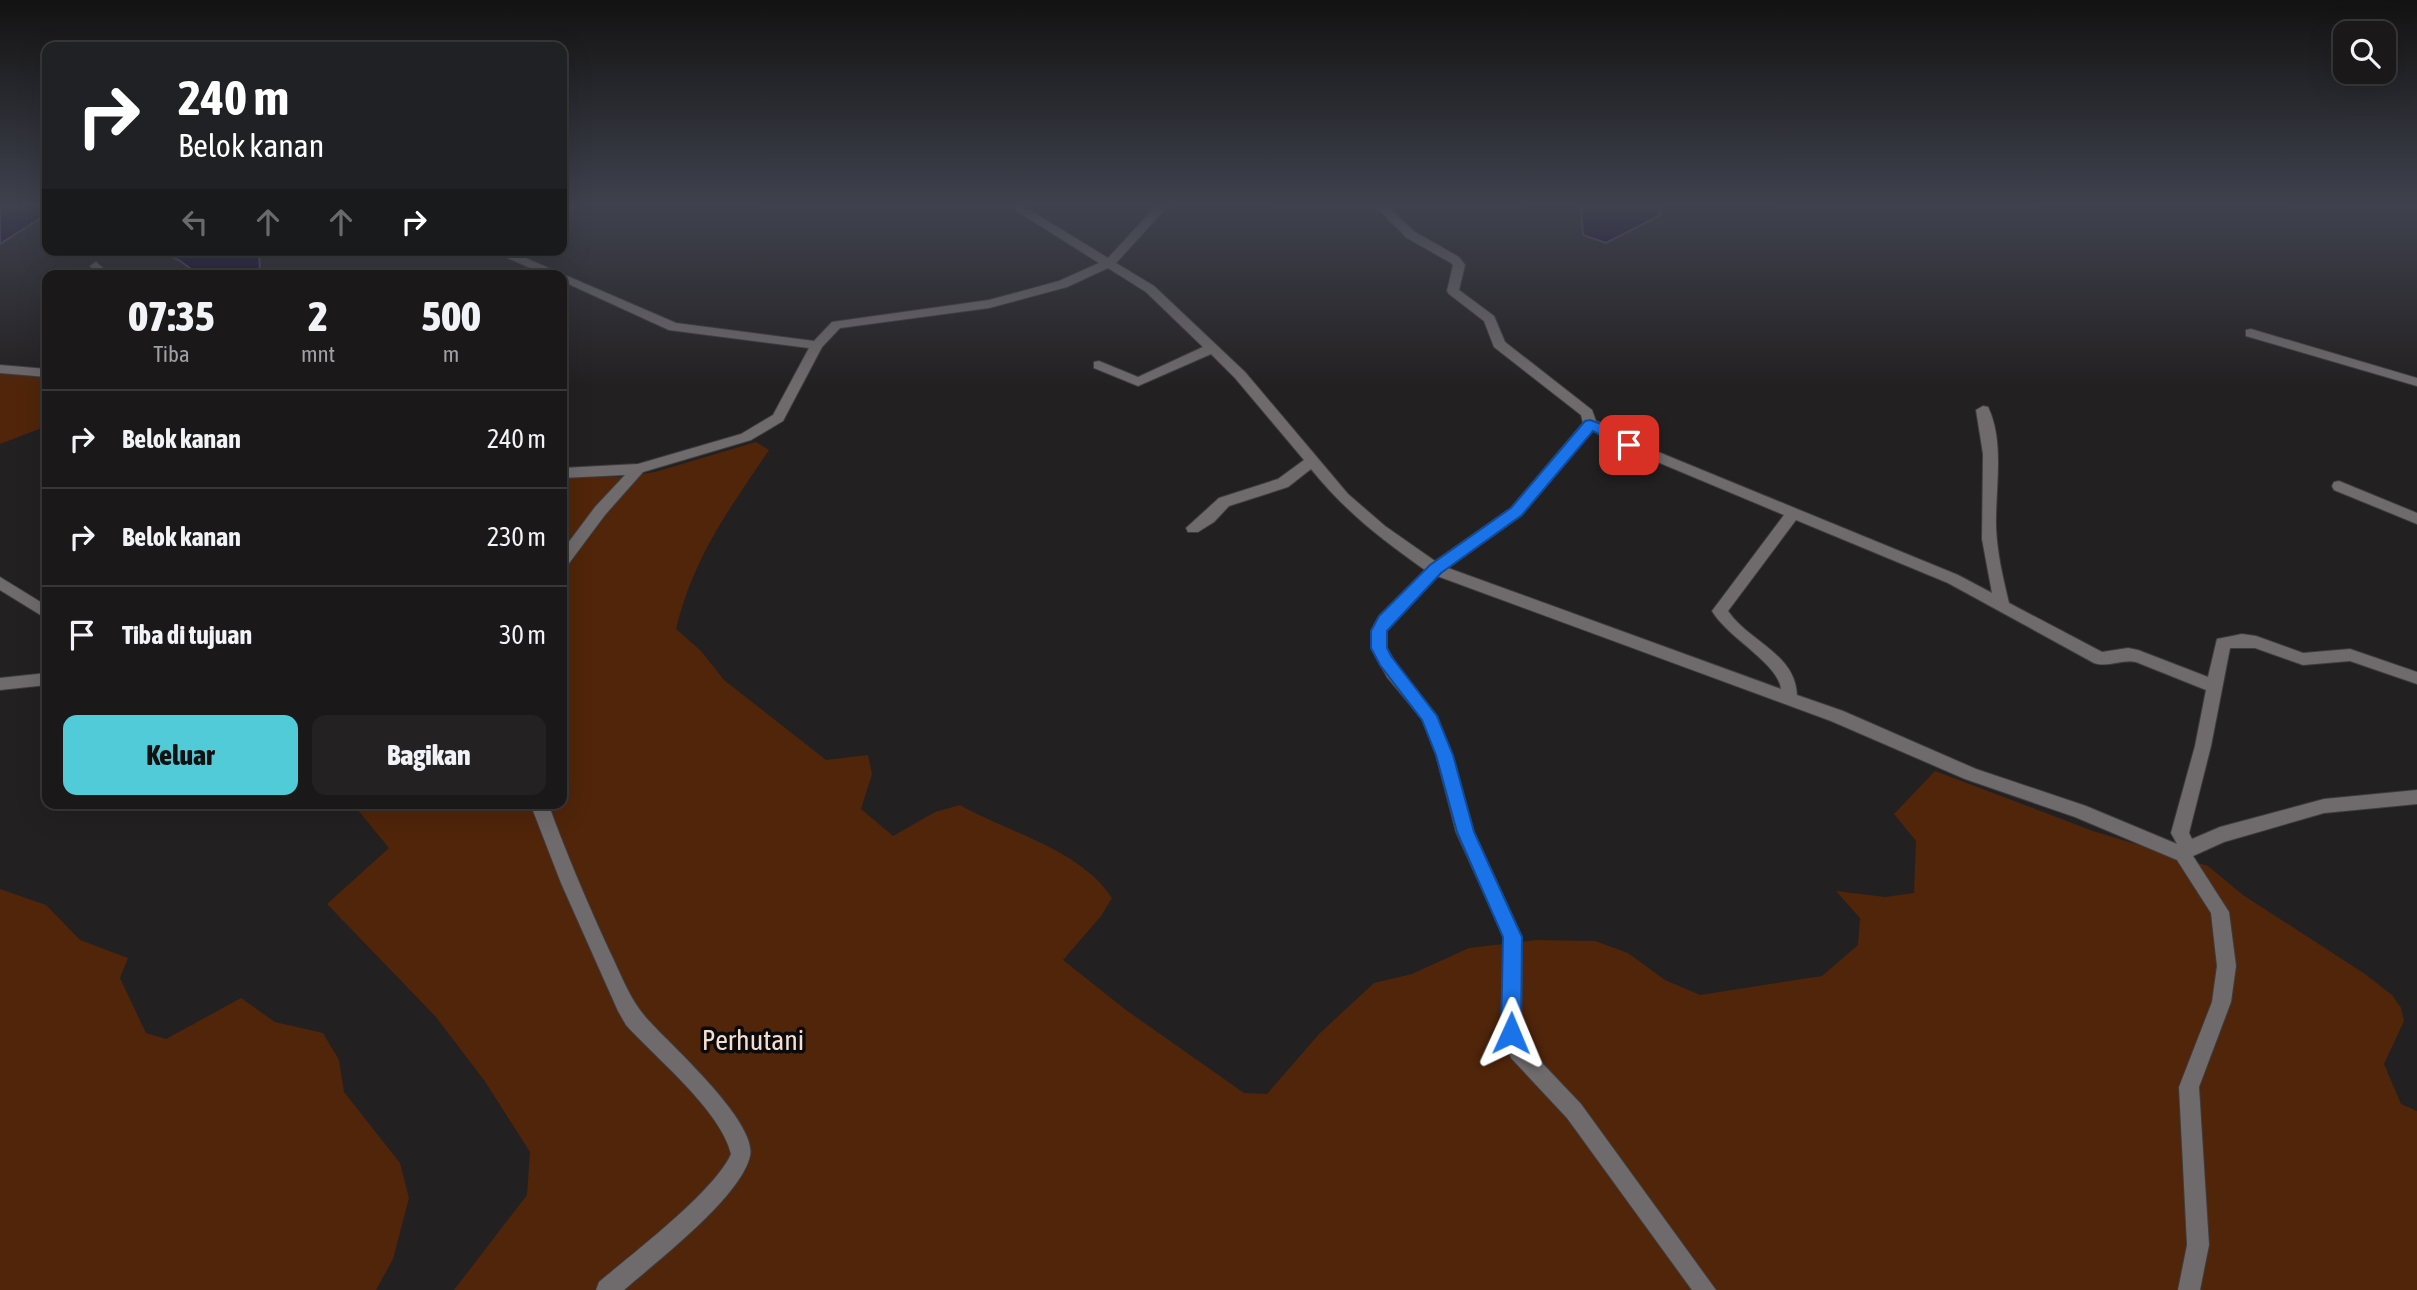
<!DOCTYPE html>
<html lang="id">
<head>
<meta charset="utf-8">
<style>
  body { margin:0; font-family:"Asap Condensed",sans-serif; background:#232122; color:#f1f3f6; height:100vh; display:flex; flex-direction:column; font-size:26px; white-space:nowrap }
  * { box-sizing:border-box; margin:0 }
  p { font-size:23px; color:#9fa0a2 }
  .icon { flex:none; width:38px; height:38px; fill:none; stroke:currentColor; stroke-width:2; stroke-linecap:round; stroke-linejoin:round }
  .map { position:relative; flex:1; overflow:hidden }
  .drawer { position:absolute; left:42px; top:270px; width:525px; height:539px; display:flex; flex-direction:column; background:#1a1819; border-radius:14px; box-shadow:0 7px 28px #0002,0 0 0 2px #383738 }
  .drawer>* { flex:none }
  .banner { position:absolute; left:42px; top:42px; width:525px; height:214px; border-radius:14px; box-shadow:0 7px 28px #0002,0 0 0 2px #383738; background:#202124; color:#fff; overflow:hidden }
  .fabs { position:absolute; left:2333px; top:21px; display:grid; gap:14px }
  .fabs a { display:grid; place-items:center; width:63px; height:63px; border-radius:14px; background:#1a1819; box-shadow:0 7px 28px #0002,0 0 0 2px #383738; font-size:35px }
  .pin { position:absolute; display:grid; place-items:center; width:60px; height:60px; color:#fff; margin:-30px; border-radius:14px; box-shadow:0 4px 10px #0006 }
  .me { position:absolute; width:77px; margin:-38px; rotate:1deg; stroke-linejoin:round; filter:drop-shadow(0 0 5px #0008) }
  .turn { display:flex; align-items:center; gap:24px; height:147px; padding:0 21px; font-size:32px }
  .turn .icon { width:91px; height:91px; stroke-width:2.5 }
  .turn b { display:block; font-size:49px; line-height:60px }
  .lanes { display:flex; align-items:center; height:66px; padding:0 21px; background:#0003; justify-content:center; gap:35px; direction:ltr }
  .lanes .off { opacity:.35 }
  .eta { display:flex; justify-content:space-evenly; align-items:center; height:119px; text-align:center }
  .eta b { font-size:42px; font-weight:800; line-height:49px }
  .cta { display:flex; gap:14px; margin-top:auto; padding:14px 21px }
  .cta a { flex:1; height:80px; border-radius:14px; background:#52cbd9; color:#111; font-size:28px; font-weight:800; line-height:80px; text-align:center }
  .cta a+a { background:#232122; color:#f1f3f6 }
  ul { padding:0; list-style:none }
  li { display:flex; align-items:center; gap:21px; height:98px; padding:0 21px; border-top:2px solid #383738 }
  li div { flex:1 }
  li b { display:block; font-size:26px }
  li em { font-style:normal }
  .map>svg:first-child { display:block }
</style>
</head>
<body>
<div class="map">
<svg width="2417" height="1290" viewBox="0 0 2417 1290">
  <rect width="100%" height="100%" fill="#232021"/>
  <path fill="#50250a" d="M0,373L47,378V426L0,444Z
    M756,442L769,450C728,511 694,556 676,629L701,651L724,680L826,760L868,755L872,774L861,809L893,836L935,812L960,805C1009,833 1080,849 1112,898L1101,916L1063,960L1126,1010L1244,1093L1267,1094L1319,1034L1374,983L1412,974L1469,948L1536,940L1595,941L1628,953L1665,980L1700,995L1822,976L1858,945L1860,918L1836,891L1885,897L1914,893L1916,841L1894,814L1935,771L2093,831L2208,866L2243,895L2365,974L2392,995L2401,1008L2404,1021L2384,1064L2401,1104L2417,1111V1290H454L527,1195L530,1152L484,1080L435,1016L327,904L389,848L352,803H562V476L622,477L655,472Z
    M0,889L46,905L80,940L128,958L120,978L146,1033L166,1039L241,998L275,1022L323,1033L339,1060L344,1092L400,1163L409,1198L393,1259L376,1290H0Z"/>
  <path fill="#10002d" stroke="#544767" stroke-width="2" d="M0,206H47V214L0,244Z
    M1581,206H1661L1659,216L1606,243L1583,235Z
    M155,250H259L260,271L252,275H199L179,260Z"/>
  <g fill="none" stroke-linecap="round" stroke-linejoin="round">
    <g stroke="#3f3c3d" stroke-width="2">
      <path id="minor" d="M1009,206H1023L1108,258L1156,206H1168L1116,263L1154,286L1245,372L1348,494L1385,526L1435,561L1511,508L1583,423L1581,415L1494,347L1484,321L1449,294L1447,291L1453,265L1451,263L1407,238L1375,206H1387L1415,232L1459,257L1465,265L1459,290L1494,316L1505,342L1592,410L1596,421L1619,430L1634,442L1958,575L1992,593L1982,539L1983,454L1976,410L1983,406L1988,407C2005,442 1995,489 1996,527C1997,553 2003,578 2009,603L2102,652L2128,648L2138,650L2208,677L2217,639L2242,634L2256,636L2303,653L2350,649L2417,672V684L2350,661L2303,665L2255,648H2230L2211,746L2189,833L2192,839L2220,827L2324,799L2417,790V804L2324,813L2224,842L2193,856L2229,912L2236,966L2231,1002L2199,1087L2209,1245L2200,1290H2178L2187,1245L2179,1087L2212,1002L2217,966L2211,913L2177,860L2075,817L1965,779L1831,721L1437,576L1390,623L1387,631V648L1399,669L1437,716L1452,755L1474,832L1522,937L1521,1033L1525,1045L1581,1104L1716,1290H1692L1567,1118L1511,1058L1501,1033L1504,937L1456,832L1436,755L1422,719L1387,677L1371,648V631L1379,616L1425,570C1380,538 1346,512 1311,469L1288,487L1229,506L1214,522L1198,532H1188L1186,528L1219,498L1278,479L1304,460L1235,378L1211,354L1138,386L1094,368V362L1099,361L1138,377L1203,347L1146,292L1108,268L1067,287L989,308L840,328L822,347L783,421L751,440L643,472L605,515L567,566L562,567V551L595,507L625,475L562,478V468L638,464L741,434L773,415L809,348L669,330L562,281V275H546L490,250H507L676,323L814,341L832,322L989,300L1059,281L1099,263ZM1593,430L1609,436L1624,448L1784,515L1712,611C1728,638 1778,663 1781,689L1448,568L1521,516ZM1796,520L1948,583L2094,663C2108,668 2122,659 2136,662L2206,690L2195,746L2171,833L2177,844L2086,806L1976,769L1843,711L1797,695C1795,653 1749,642 1728,611Z
        M96,262L111,275H98L90,266Z
        M2251,329L2417,378V386L2246,336V330Z
        M0,365L47,369V377L0,373Z
        M2339,481L2417,513V524L2334,490L2332,486L2334,482Z
        M0,577L47,606V619L0,590Z
        M47,673V685L0,690V678Z
        M530,803H548C566,853 587,902 609,950C622,976 630,1002 651,1023C673,1047 758,1123 750,1156C741,1197 656,1262 624,1290H596L599,1282C632,1254 715,1191 731,1154C721,1111 656,1058 626,1025L618,1011L561,883Z"/>
    </g>
    <use href="#minor" fill="#6f6a6c" fill-rule="evenodd"/>
  </g>
  <linearGradient id="sky" x2="0" y2="1"><stop stop-color="#131212"/><stop offset="0.53" stop-color="#3f424e"/><stop offset="1" stop-color="#3f424e" stop-opacity="0"/></linearGradient>
  <rect width="2417" height="387" fill="url(#sky)"/>
  <path fill="#1a73e8" stroke="#114b97" stroke-width="2" d="M1590,420L1618,430L1636,445L1629,449L1624,448L1593,431L1522,515L1441,573L1387,631V648L1391,656L1437,716L1453,755L1474,832L1522,937L1521,1033L1518,1040L1511,1043L1504,1040L1501,1033L1503,937L1457,832L1436,755L1422,720L1380,665L1371,648V631L1379,616L1430,565L1511,508L1585,421Z"/>
  <g text-anchor="middle" stroke-width="7" stroke-linejoin="round" paint-order="stroke">
    <g font-size="28" fill="#f4ded2" stroke="#0c0a0b">
      <text x="753" y="1050">Perhutani</text>
    </g>
  </g>
</svg>
<div class="fabs">
<a><svg class="icon" aria-label="search" viewBox="0 0 24 24"><circle cx="10" cy="10" r="6"/><path d="M15 15l6 6"/></svg></a>
</div>
<div class="pin" style="left:1629px;top:445px;background:#d93025"><svg class="icon" aria-label="arrive" viewBox="0 0 24 24"><path d="M6 21V4h12l-3 4 3 4H6"/></svg></div>
<svg class="me" style="left:1511px;top:1033px" viewBox="-20 -20 40 40"><path d="M0-17L14 15 0 8-14 15z" fill="#1a73e8" stroke="#fff" stroke-width="4"/></svg>
<div class="banner">
<div class="turn"><svg class="icon" aria-label="right" viewBox="0 0 24 24"><path d="M7 20v-9h11M14 6l5 5-5 5"/></svg><div><b>240 m</b>Belok kanan</div></div>
<div class="lanes"><svg class="icon off" aria-label="left" viewBox="0 0 24 24"><path d="M17 20v-9H6M10 6l-5 5 5 5"/></svg><svg class="icon off" aria-label="ahead" viewBox="0 0 24 24"><path d="M12 20V5M6 11l6-6 6 6"/></svg><svg class="icon off" aria-label="ahead" viewBox="0 0 24 24"><path d="M12 20V5M6 11l6-6 6 6"/></svg><svg class="icon" aria-label="right" viewBox="0 0 24 24"><path d="M7 20v-9h11M14 6l5 5-5 5"/></svg></div>
</div>
<section class="drawer">
<div class="eta">
<div><b>07:35</b><p>Tiba</p></div>
<div><b>2</b><p>mnt</p></div>
<div><b>500</b><p>m</p></div>
</div>
<ul>
<li><svg class="icon" aria-label="right" viewBox="0 0 24 24"><path d="M7 20v-9h11M14 6l5 5-5 5"/></svg><div><b>Belok kanan</b></div><em>240 m</em></li>
<li><svg class="icon" aria-label="right" viewBox="0 0 24 24"><path d="M7 20v-9h11M14 6l5 5-5 5"/></svg><div><b>Belok kanan</b></div><em>230 m</em></li>
<li><svg class="icon" aria-label="arrive" viewBox="0 0 24 24"><path d="M6 21V4h12l-3 4 3 4H6"/></svg><div><b>Tiba di tujuan</b></div><em>30 m</em></li>
</ul>
<div class="cta"><a>Keluar</a><a>Bagikan</a></div>
</section>
</div>
</body>
</html>
